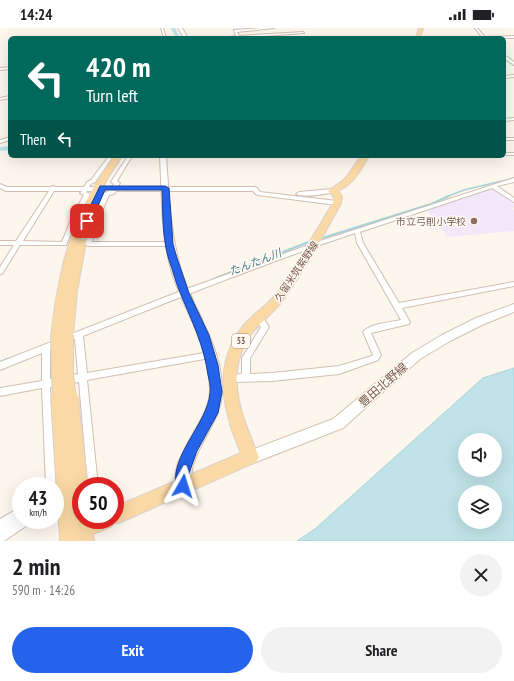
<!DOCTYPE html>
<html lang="en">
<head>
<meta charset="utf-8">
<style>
  body { margin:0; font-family:"PT Sans Narrow","Noto Sans JP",sans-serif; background:#f2f2f2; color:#202124; height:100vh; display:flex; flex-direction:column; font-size:15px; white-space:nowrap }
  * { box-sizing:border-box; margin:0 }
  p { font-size:13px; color:#757577 }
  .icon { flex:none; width:22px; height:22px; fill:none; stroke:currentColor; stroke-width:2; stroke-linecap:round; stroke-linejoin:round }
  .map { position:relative; height:513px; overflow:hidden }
  .drawer { display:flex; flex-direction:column; background:#fff; flex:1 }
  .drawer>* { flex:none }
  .guide { position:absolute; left:8px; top:8px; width:498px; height:122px; border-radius:6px; box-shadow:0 4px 16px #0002; background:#00695c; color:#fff; overflow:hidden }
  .controls { position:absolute; left:458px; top:405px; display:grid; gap:8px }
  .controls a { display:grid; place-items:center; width:44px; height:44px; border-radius:50%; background:#fff; box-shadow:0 4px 16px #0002; font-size:20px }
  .speed { position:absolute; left:12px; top:449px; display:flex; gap:8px; font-size:20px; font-weight:700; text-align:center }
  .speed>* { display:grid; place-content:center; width:52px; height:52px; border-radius:50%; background:#fff; box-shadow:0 4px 16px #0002; line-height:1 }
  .speed small { font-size:10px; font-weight:400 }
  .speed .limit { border:6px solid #d22; background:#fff; color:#111 }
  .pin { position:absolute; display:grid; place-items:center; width:34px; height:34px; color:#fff; margin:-17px; border-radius:8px; box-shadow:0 2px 6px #0006 }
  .me { position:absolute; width:44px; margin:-22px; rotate:6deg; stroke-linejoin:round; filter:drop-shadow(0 0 3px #0008) }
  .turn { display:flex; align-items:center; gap:14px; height:84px; padding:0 12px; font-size:18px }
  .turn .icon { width:52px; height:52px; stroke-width:2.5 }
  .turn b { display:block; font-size:28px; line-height:34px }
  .then { display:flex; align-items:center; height:38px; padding:0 12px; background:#0003; gap:8px; font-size:15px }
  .round { display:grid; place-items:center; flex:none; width:42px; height:42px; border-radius:21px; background:#f2f2f2 }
  .head { display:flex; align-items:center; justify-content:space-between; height:68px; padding:0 12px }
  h1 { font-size:24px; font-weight:800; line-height:30px }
  .action { display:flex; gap:8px; margin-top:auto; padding:8px 12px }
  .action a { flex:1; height:46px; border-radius:24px; background:#2563eb; color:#fff; font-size:16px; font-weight:800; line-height:46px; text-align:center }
  .action a+a { background:#f2f2f2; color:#202124 }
  .status { display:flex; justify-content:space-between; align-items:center; height:28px; padding:0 20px; background:#fff; direction:ltr }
  .status svg { height:11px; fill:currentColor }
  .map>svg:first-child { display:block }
</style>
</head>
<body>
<div class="status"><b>14:24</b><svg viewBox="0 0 49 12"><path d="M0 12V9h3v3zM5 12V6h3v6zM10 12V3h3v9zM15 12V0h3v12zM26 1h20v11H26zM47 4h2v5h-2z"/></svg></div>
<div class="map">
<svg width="514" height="513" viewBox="0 0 514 513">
  <rect width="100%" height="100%" fill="#fdf6ec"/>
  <path fill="#f3e8fa" d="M495,160L514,174V179L512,180L514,182V203L448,209L426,182L460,170Z"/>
  <path fill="#bfe3e8" stroke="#a5d3da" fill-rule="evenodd" d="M514,340V513H297L315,501L483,350ZM465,412H495V442H465ZM465,464H495V494H465Z"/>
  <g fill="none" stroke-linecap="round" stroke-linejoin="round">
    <path stroke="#a5d3da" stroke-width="1" d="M474,0L483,10
      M504,30L514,38"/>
    <path stroke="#a5d3da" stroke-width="1.5" d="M446,169L464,162L514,150"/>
    <path stroke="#a5d3da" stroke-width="2" d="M319,211L431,176L449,168
      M216,250L311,213"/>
    <path stroke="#a5d3da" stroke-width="2.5" d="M0,334L11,330"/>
    <path fill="#bfe3e8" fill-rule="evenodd" d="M171,0H175L180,10H176Z
      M10,118V122L0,123V119Z"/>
    <g stroke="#d1beb0" stroke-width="2">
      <path id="street" d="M161,0H163L166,10H164Z
        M263,0H274L237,4L239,8L303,4L304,5L238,10H223L236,8L234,2Z
        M475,0H477L485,9L514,8V10H465L482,9Z
        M504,27L514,34V37L504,30Z
        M10,39V41L0,42V40Z
        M514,47V49L504,50V48Z
        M10,68V70L0,72V70Z
        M514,90V92L504,93V91Z
        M10,109V112L0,115V112Z
        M504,110H514V112H504Z
        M504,125H514V127H504Z
        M109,128H113L95,154L91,156L89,159H112L114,156L111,154L128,128H132L117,153L120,155L118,159H255L257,160L260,164L337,173L340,175L337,177L258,167L256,166L253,163H116L114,166L109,167C102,182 96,198 92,214H169L172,216L169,218H88L85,216L93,190L104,165L110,163H87L86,164L90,166L79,187L66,217H20L2,246H0V239L14,217H0V213H16L49,163H6L0,160V156L7,159H51L53,158L55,159H84L87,154L91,152ZM54,163H82L80,165L84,167L73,187L62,214L23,213Z
        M514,150V154L497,158L514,170V174L492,160L360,204L363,215L399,275L514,254V258L402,280L410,294L409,296L371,305L381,327L378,332L339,346L272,353L235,354L232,353L231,350L232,347L242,346V330L261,299L255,291L256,289C262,287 266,294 269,299L250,330V346L272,345L339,338L372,328L373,327L363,304C369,296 391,294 401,292L357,215L355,205C263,236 173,272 83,308L87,345L210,324L213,325L214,327L213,329L210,330L87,352L98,458H88L79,354L50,359L56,458L55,461V458H46L42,360L0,368V360L42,353V325L0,342V334L181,263L311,216ZM75,311L78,346L50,351V322Z
        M332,161L334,162V164C325,166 303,170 296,166L299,164Z
        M21,479V492H30L29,496L4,513H0V491Z"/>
    </g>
    <g stroke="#d6c0b0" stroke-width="2">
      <path id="secondary" d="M178,0H182L188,10H184Z
        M160,128H166C169,167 170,207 182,245C195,285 223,320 222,364C221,391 202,410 194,434C190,444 192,454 188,463L183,465L178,463C164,431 210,396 210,362C210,316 185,286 172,245C161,207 162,167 160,128Z
        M514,276V284L484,296L450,313L420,331L343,400L251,436L246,434L244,429L246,424L333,391L412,325L442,307L476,290Z"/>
    </g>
    <g stroke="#dad1cd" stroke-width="2">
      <path id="primary" d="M419,0H423L420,10H416Z
        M114,128H122C104,154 90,181 80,211L84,212L86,214L77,263L73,307L71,310L67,312L63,311L61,313L57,315L53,313L51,310C59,238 71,188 114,128Z
        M361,128H369C361,142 353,156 338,163L342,168L341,175C323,208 305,241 283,272C275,284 261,293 252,305C222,345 242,389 259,429L256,434L121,494L113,496L112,498L93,506L94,513H60L58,478L60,472L66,470L72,472L74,478L76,489L77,486L81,484V492H115V479L241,425C223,384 212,337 243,298C253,286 267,278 276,266C297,237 314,206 333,175L334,169L328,163L345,151Z"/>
    </g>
    <use href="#street" fill="#fff" fill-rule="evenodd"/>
    <use href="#secondary" fill="#fff" fill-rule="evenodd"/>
    <use href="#primary" fill="#fbd9a5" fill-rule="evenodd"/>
    <g stroke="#dad1cd" stroke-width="14" stroke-linecap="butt">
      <path id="primary-bridge-far1" d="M67,307V347L70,371
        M57,310L59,371"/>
    </g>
    <g stroke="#dad1cd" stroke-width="18" stroke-linecap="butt">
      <path id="primary-bridge" d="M59,370L66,478
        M70,370L81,473"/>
    </g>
    <use href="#primary-bridge-far1" stroke="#fbd9a5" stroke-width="12"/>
    <use href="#primary-bridge" stroke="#fbd9a5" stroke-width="16"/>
  </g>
  <path fill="#2563eb" stroke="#184099" d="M100,158H165L169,160L173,216L177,230L189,265L209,307L218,337L222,364L218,385L197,423L188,448L190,458L188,463L183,465L178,463C165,432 208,396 210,365C211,359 209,352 208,347C204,318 192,293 181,267C176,256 173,243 169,232C162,210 163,185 162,162H105L91,193L87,195L84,194L83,193Z"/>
  <circle fill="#8d6e63" stroke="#fffaf3" stroke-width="1.5" cx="474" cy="193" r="4"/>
  <g text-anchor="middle" stroke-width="3" stroke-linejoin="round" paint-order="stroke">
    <rect fill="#fffaf3" stroke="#a28b7f" stroke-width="1" x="232" y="306" width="18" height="14" rx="3"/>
    <g font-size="9" font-weight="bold" fill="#7a5c4d">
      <text x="241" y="316">53</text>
    </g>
    <g font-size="10" fill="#785e54" stroke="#fffaf3" text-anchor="end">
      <text x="466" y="197">市立弓削小学校</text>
    </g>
    <g font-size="10" fill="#7a5c4d" stroke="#fffaf3">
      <text transform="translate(296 243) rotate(-56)" y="4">久留米筑紫野線</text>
    </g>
    <g font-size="11" font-style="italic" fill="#437c86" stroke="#fffaf3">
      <text transform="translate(255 234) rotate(-21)" y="4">たんたん川</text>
    </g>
    <g font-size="12" fill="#7a5c4d" stroke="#fffaf3">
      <text transform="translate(383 357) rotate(-41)" y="4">豊田北野線</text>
    </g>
  </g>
</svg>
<div class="controls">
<a><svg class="icon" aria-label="sound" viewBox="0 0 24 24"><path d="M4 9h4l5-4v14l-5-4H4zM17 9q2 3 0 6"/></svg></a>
<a><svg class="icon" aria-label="layers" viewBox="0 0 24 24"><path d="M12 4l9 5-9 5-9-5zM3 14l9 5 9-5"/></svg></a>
</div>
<div class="speed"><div>43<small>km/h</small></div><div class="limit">50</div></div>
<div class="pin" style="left:87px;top:193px;background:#d93025"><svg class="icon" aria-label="arrive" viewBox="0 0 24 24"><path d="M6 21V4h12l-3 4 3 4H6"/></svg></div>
<svg class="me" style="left:183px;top:458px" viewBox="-20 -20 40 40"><path d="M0-17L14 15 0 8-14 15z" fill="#2563eb" stroke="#fff" stroke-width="4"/></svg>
<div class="guide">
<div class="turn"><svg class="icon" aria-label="left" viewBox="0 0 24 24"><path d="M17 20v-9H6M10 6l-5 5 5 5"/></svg><div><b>420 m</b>Turn left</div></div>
<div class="then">Then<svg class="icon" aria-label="left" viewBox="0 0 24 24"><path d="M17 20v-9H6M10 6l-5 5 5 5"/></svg></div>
</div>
</div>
<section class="drawer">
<div class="head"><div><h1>2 min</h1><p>590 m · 14:26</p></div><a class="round"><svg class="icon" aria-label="close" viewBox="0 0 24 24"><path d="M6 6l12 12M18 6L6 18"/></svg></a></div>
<div class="action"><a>Exit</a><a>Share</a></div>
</section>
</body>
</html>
